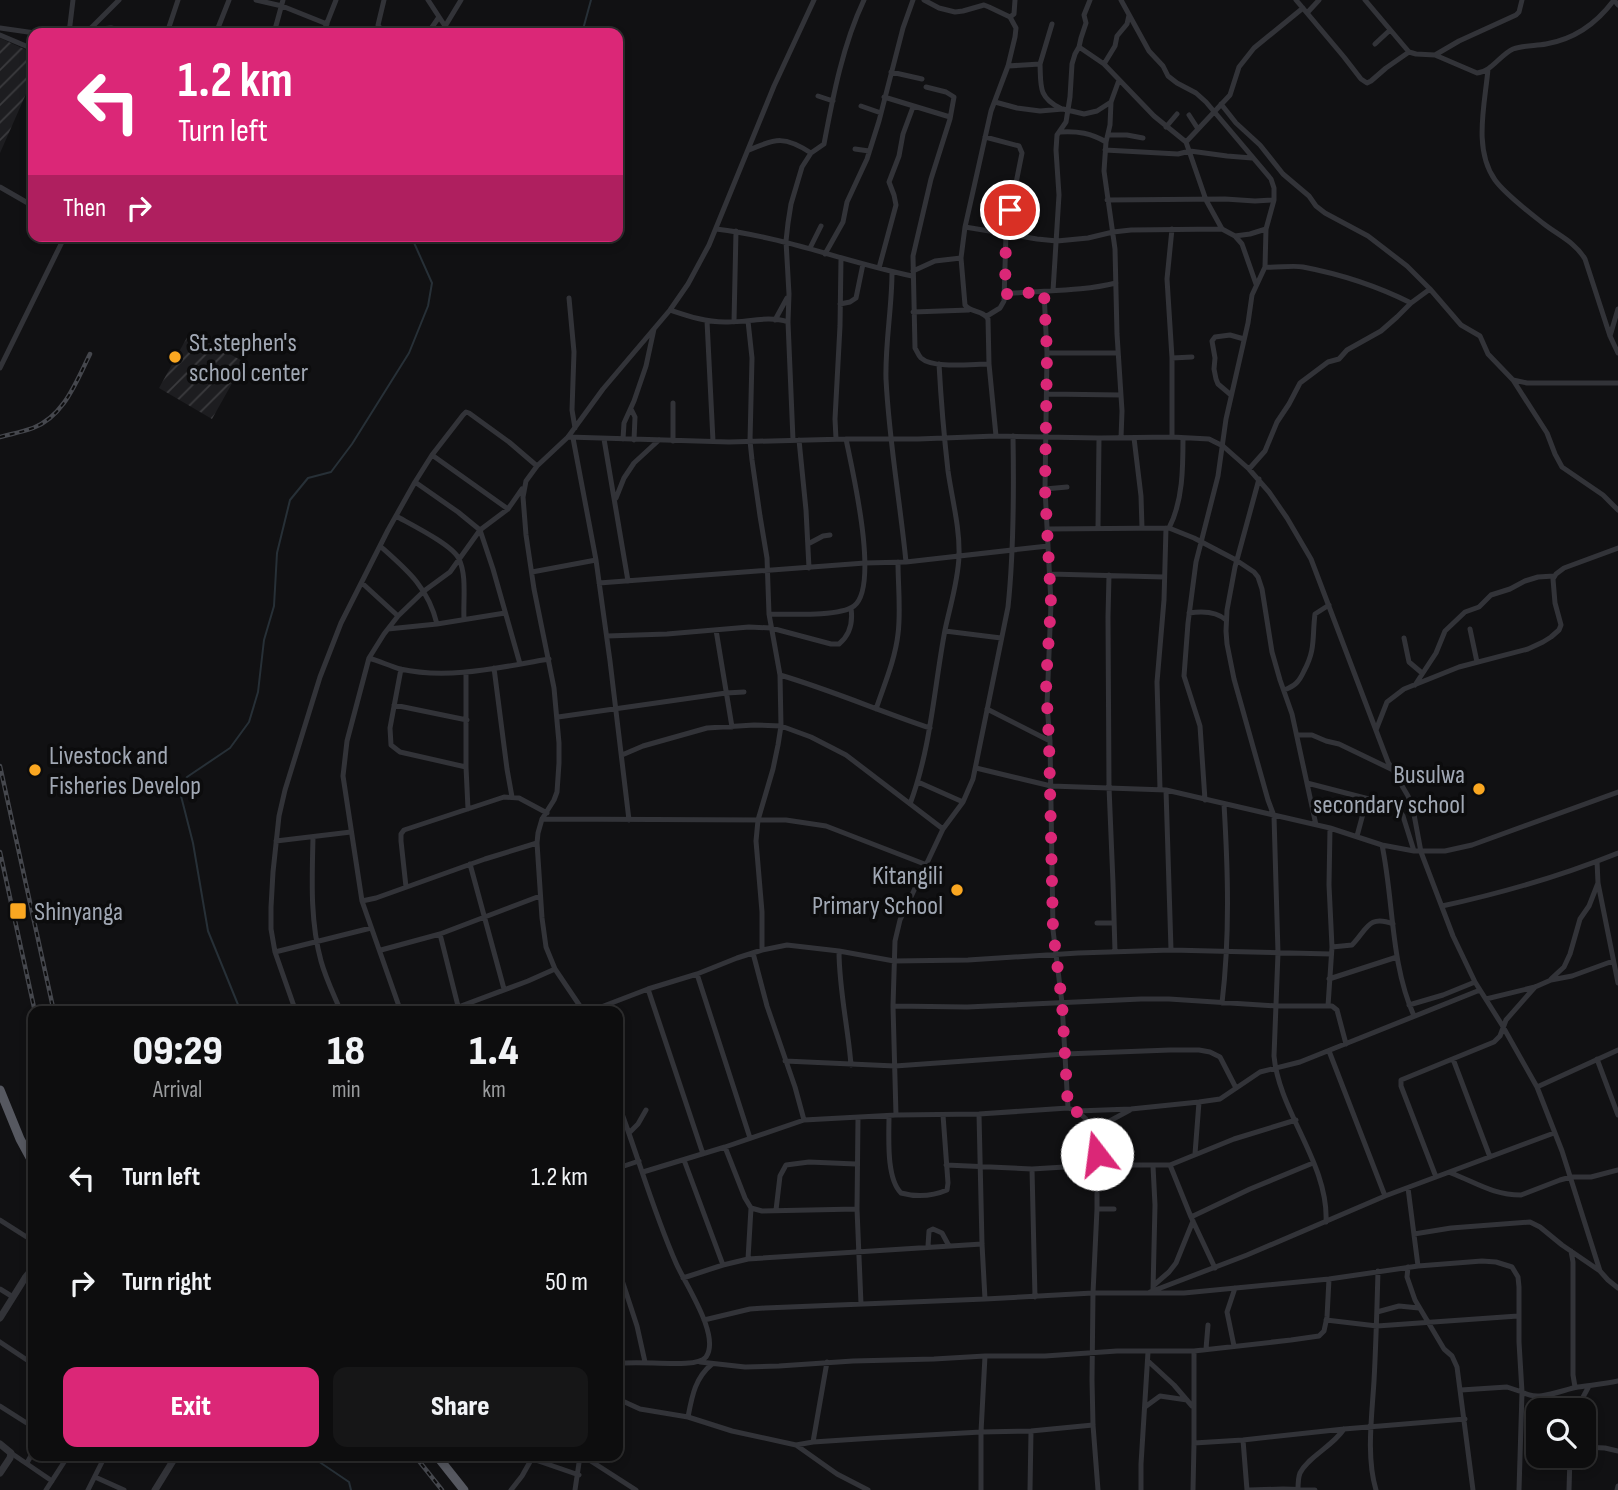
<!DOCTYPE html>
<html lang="en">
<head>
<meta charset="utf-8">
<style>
  body { margin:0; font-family:"Sofia Sans Condensed",sans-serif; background:#161617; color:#f1f3f6; height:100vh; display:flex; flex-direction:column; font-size:26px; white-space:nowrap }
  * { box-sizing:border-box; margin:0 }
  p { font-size:23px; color:#9a9c9e }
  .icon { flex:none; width:38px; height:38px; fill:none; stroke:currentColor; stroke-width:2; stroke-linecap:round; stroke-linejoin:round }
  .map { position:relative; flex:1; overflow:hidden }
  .panel { position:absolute; left:28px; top:1006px; width:595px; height:455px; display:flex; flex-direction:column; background:#0d0d0e; border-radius:14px; box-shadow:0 4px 10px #0003,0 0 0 2px #2d2d2e }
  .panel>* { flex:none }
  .top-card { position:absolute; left:28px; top:28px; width:595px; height:214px; border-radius:14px; box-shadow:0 4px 10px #0003,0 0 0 2px #2d2d2e; background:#db2777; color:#fff; overflow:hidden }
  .buttons { position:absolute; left:1526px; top:1398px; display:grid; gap:14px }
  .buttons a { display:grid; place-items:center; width:70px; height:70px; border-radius:14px; background:#0d0d0e; box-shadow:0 4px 10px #0003,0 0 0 2px #2d2d2e; font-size:35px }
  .pin { position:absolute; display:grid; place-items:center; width:60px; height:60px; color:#fff; margin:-30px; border:4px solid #fff; border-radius:50%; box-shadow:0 2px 7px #0007 }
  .me { position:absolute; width:77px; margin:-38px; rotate:345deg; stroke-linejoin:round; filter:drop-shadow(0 0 5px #0008) }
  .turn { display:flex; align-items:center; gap:24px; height:147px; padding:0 35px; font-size:32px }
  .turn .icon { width:91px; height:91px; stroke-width:2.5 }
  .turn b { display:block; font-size:49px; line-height:60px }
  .then { display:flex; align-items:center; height:66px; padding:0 35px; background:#0003; gap:14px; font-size:26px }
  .eta { display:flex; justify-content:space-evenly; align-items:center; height:119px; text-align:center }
  .eta b { font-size:42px; font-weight:800; line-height:49px }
  .primary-button { display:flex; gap:14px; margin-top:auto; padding:14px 35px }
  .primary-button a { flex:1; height:80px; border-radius:14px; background:#db2777; color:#fff; font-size:28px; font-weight:800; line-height:80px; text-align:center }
  .primary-button a+a { background:#161617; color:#f1f3f6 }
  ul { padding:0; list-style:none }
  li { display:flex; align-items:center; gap:21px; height:105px; padding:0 35px }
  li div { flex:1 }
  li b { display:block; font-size:26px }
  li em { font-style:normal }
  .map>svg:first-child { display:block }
</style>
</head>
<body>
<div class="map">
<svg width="1618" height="1490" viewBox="0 0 1618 1490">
  <defs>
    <pattern id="industrial-furrows" width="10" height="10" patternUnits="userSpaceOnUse" patternTransform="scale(1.75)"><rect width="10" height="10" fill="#1d1d20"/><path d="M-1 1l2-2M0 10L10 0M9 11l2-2" fill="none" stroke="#3b3b3e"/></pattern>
  </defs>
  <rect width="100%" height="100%" fill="#111113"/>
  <path fill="url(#industrial-furrows)" d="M0,38L33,53V78L0,153Z
    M190,332L244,362L212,419L159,388Z"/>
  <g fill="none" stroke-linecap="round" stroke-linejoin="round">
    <path stroke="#273037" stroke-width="2" d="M582,33L591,0
      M241,1012L208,931L193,843L180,792L187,777L230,748L249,722L258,692L264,640L274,606L277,553L290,500L308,478L331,472L352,444L409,353L428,306L432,283L411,236
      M313,1456L315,1459L349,1482L351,1490"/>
    <path stroke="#323338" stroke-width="5" d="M256,0L282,6L327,24
      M384,0L378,25L382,31L390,33
      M428,0L445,26
      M924,0L939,8L955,12L963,11L984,5L989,7L1010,17L1016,28L1015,37L1008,66L991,111L965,227L961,258L965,305C971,313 983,310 988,319L989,364L996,436
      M1090,0L1084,15L1086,23L1081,38L1079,47L1104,64L1154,116L1186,142L1206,200L1222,229L1235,236L1242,244L1256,284
      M1121,0L1149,51L1163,66L1168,76L1177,83L1196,93L1206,102L1271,179L1274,188V200L1266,229L1265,267L1252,295L1248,323L1226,419L1218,476L1196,562L1188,623L1184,676L1200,726L1205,800
      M1296,0L1344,57L1361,79L1367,83L1371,81L1386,68L1409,52L1416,54L1435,55L1477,73C1491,72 1500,55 1513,49C1524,45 1535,46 1546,44C1575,39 1597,23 1614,0L1618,5
      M1365,0L1409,52
      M1307,13L1319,0
      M1010,17L1014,14L1015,0
      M0,28L35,33
      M90,30L111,28L131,32
      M69,33L73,0
      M86,33L119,0
      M167,33L178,0
      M216,33L229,0
      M274,33L283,0
      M323,33L336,0
      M428,33L439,17
      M441,33L461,0
      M0,35L33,49
      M1375,44L1390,30
      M1435,55L1459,41L1516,15L1519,12L1522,0
      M1040,64L1052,24
      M1104,64L1115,46L1117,36L1127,24L1129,15
      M1008,66L1040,64C1041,86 1038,97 1060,108
      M1488,69C1485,104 1473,149 1495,180C1505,194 1530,213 1544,224C1558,235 1575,242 1585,259L1610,336L1618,353
      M891,72L922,79
      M1119,80L1111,102L1110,125L1106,142L1104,171L1115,249L1117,334L1122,411L1121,438
      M926,87L946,92L954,97L950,119L931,179L913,256L915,348C917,351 918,355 921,358C933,369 972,364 989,364
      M818,96L833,101
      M884,97L950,117
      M995,102L1017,108L1040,111L1063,109L1084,114L1097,111L1111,102
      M1221,104L1236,123L1260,145L1283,174L1309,196L1316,206L1325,213L1368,236L1407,266L1430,289L1461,325L1480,336L1488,354L1513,380L1527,383H1618
      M861,106L881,113
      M1189,115L1198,129
      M1166,127L1177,114
      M1060,132C1078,131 1091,133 1106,142
      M1109,135H1127L1143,138
      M985,137L1019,146L1022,153L1006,233L1004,301L1000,308L987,316
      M1186,142L1230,95L1239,67L1254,48L1303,8
      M855,149L869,151
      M749,150C776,138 785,136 811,153
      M1105,150L1178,154L1190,151L1227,156L1252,158
      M0,187L33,206
      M1107,200L1225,199L1255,201L1274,200
      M965,227L1037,239L1057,241L1088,238L1113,232L1131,230L1222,229
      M716,229C784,237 846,262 912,276
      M1172,229L1167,279L1172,358V437
      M329,236L332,238L342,236
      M1235,236L1250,234L1266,229
      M810,248L821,226
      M825,254L843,222L847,202L867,159L879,121L903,28L913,0
      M1265,267C1276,268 1293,265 1303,267C1340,274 1377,286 1411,303
      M879,268L896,205L894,195L889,182L899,156L903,134L913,107
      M913,271L935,261L961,258
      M892,272C892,308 885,343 886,379C889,441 900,501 906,562
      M1053,291L1059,195L1056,150L1057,135L1066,122L1070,97L1072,64L1075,54L1079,47
      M1044,292L1047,353L1045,489L1051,603L1047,705L1050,741L1053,930L1062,1003L1068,1108
      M1005,294C1042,290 1080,292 1116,283
      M569,298L574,352L572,410L575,428
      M840,304L850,302L856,298L863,264
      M670,310C688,316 705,322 725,322C745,323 768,315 788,322
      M913,312L969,310
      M775,320L787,298
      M707,321L713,441
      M748,321L752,358L750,441L752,460L760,516L767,558L769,614L780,675L781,726L778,745L773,769L758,820L756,841L762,912V950
      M734,322L736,231
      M1610,336L1618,309
      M1047,353H1118
      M1172,358L1192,357
      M0,368L65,236
      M1513,380L1547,433L1555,454L1562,467L1603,495L1618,510
      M1047,394L1121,395
      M1231,395L1218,384L1216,379L1214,369L1215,358L1212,341L1215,337L1230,335L1244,339
      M673,403V441
      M631,409L635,417L634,440
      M568,437L729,442L846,439H918L996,436L1099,438L1172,437L1209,439L1223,446L1249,469L1269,492L1287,518L1311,559L1388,762L1408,796L1413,809L1421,852L1453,936L1475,982L1502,1025L1537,1087L1562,1151L1600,1271L1608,1280L1618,1288
      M573,438L596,560L610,661L629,820
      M1134,438L1141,496L1142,528
      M604,439L628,581
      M623,439L624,423L634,401L646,366L654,329
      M836,439L835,419L840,326L841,258
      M793,440L788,322L789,294L786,241L788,223L791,204L802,167L811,153L824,144C833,96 843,44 864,0
      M799,440L806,510L809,568
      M432,455L508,509
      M1249,469L1265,451L1277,422L1289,404L1300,383L1328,362L1339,359L1347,350L1381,331L1397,317L1411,303L1430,289
      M1259,479L1235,567L1227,610L1226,631L1227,644L1234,679L1268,800L1274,816L1278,953L1274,1056C1279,1112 1329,1164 1326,1222
      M415,482L458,512L480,530L493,569L520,664
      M1045,489L1067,487
      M616,498L624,478L634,463L659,440
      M396,516C410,524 453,545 459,559C467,576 463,600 464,619
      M1098,528L1099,438
      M1169,528C1183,501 1183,467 1183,438
      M1047,529L1169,528L1194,538L1236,560L1254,572L1258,577L1262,589L1272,652L1280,680L1292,714L1316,825
      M808,544L823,536L830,535
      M380,546C407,570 428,587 437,624
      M532,572L596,560
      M1050,574L1164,577
      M1109,575L1108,617L1109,787L1113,883L1115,952
      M362,583L398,616
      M599,583L865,563L906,562L1048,546
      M1189,613C1202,611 1216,611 1226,620
      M769,614C788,614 840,617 854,606C880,586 852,469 846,439
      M388,629L437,624L505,613
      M1470,629L1477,662
      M716,630L732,727
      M945,631L1001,638
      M607,636L667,634L749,627L771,628L831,644H839C850,635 853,622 851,608
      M1404,638L1409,662L1422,673
      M369,658C379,661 390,666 400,669C449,680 501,667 549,659
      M494,668L507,769L512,797
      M401,669L390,728L391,745L400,752L466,767
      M466,672V767L468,809
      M780,675C831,690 879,711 930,728
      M1415,685L1436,653L1445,631L1465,612L1479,607L1491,595L1510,589L1525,581L1538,577L1554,576
      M1284,690C1295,686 1299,682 1304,671C1316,649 1312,637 1315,614L1329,605
      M394,705L467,720
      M876,709C884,685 895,660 898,634C901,611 898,586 898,562
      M987,709L1050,741
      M558,717L726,693L744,692
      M1376,730L1387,702L1404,689L1459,667L1528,649L1543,642L1551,637L1559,630L1561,625L1555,603L1553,579L1556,574L1564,568L1618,548
      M1298,735H1312L1326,741L1339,744L1393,770
      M622,755L643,746L707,728L754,725L781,726L811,737L846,755L943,829
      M976,768L1051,786L1166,790L1330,828L1382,845L1414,851H1445L1472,845L1618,792
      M918,782L963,802
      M1307,783L1396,806L1403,816L1414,851
      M1160,789L1157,682L1164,600L1166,528
      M1166,790L1171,950
      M910,804C931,748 934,688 945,630C950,606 958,582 959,556C960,528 952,499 948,471C944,436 941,400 939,364
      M542,819L786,820L826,826L927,865
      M1357,836L1367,799
      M313,838C312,879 310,921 321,961C326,979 334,995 341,1012
      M276,841L351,832
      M1382,845C1394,902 1390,962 1414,1016
      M1597,861L1598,883L1618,983
      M470,864L504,989
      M406,887L401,841V834L404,830L504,797L519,798L547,813
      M362,901L376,898L485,859L537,843
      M1442,906C1502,893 1561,876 1618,853
      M1097,923H1114
      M440,934L458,1006
      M1332,947L1352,945C1367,930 1368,914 1393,924
      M381,950L440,934L540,896
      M839,951C839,989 848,1027 851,1065
      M275,952L371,928
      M753,953L767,1006L795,1087L804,1120
      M697,974L750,1138
      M1329,979L1397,957
      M1551,979L1564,967L1570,954L1580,919L1589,906L1598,883
      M648,989L703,1154
      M1486,999L1535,987L1551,980L1572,976L1613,961
      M1222,1003C1230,936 1228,871 1224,804
      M1409,1005L1443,995L1475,982
      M893,1006L967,1007L1141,999H1169L1277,1006H1332L1337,1010L1346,1044
      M1328,1006L1332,947L1329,885L1330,828
      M296,1012L275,952L271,929V907L273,872L279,816L285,790L320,677L341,623L388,530L415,482L432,455L463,415L466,412L469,413L509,442L537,466
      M401,1012L362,901L343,776L347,741L369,658L384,634L398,616L424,591L450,572L480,530L508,509L522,489
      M445,1012L528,981L555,969
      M584,1012L555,969L546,947L542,918L537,843L538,833L542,819L554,800L557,792L559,763V743L554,688L534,589L526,535L523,497L526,481L537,466L568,437L603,389L670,310L688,284L709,245L774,86L814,0
      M588,1012L648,989L697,974L737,958L762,950L787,945L839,951L894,961L968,960L1078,953L1171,950L1331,954
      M1329,1051L1385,1196
      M1453,1059L1490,1157
      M1597,1059L1618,1115
      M785,1061L895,1066L1065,1054L1170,1050H1199L1210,1052L1220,1057L1236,1088
      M1537,1087L1618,1050
      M618,1103C638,1156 653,1211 676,1263C685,1284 721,1336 706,1357C696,1370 636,1359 618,1364
      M1077,1111L1131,1109L1199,1102L1220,1099L1260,1072L1300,1062L1480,990
      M979,1114L982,1244L985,1299
      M896,1115L893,1006L895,941L900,920L943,829L963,802L973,779L1008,607C1014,550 1014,493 1013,436
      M889,1116C889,1137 886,1178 901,1193C916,1197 933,1196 947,1190L948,1183L943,1115
      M858,1118L857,1209L861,1304
      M1093,1130L1130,1110
      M629,1133L638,1124L646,1110
      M725,1147L745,1198L751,1208L762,1211L857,1209
      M1195,1154L1199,1102
      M684,1160L723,1265
      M946,1165L1032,1169L1097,1165H1170L1234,1139L1296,1120
      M1170,1165L1191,1217L1215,1268
      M618,1168L639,1161
      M1032,1169L1035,1297
      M643,1172L725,1147L804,1120L896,1115L979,1114L1068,1108L1077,1111L1086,1119L1093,1130L1097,1154V1209L1093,1293L1092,1380L1093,1425L1098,1490
      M1451,1173C1477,1183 1493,1195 1521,1195L1560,1180L1571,1177H1591L1618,1170
      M1436,1177L1401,1086V1080L1494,1042L1500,1036L1506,1020L1535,987
      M1408,1188L1418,1266
      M1097,1209H1114
      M776,1210L780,1176L786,1165L809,1162L856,1164
      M1191,1217L1250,1189L1313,1163
      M0,1220L33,1241
      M1414,1234L1451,1228L1530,1222L1540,1227L1562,1245L1600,1271
      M928,1246L929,1231L933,1229L942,1233L949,1246
      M1571,1251L1573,1262V1375L1575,1387
      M748,1259L751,1208
      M1408,1267L1407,1277L1415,1300L1444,1349L1452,1356L1457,1367L1473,1490
      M618,1268L637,1326L645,1362
      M683,1278L723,1265L748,1259L982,1244
      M1154,1285L1169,1272L1176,1263L1193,1221
      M0,1289L13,1297
      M1153,1290L1155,1205L1153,1166
      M1150,1292L1247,1255L1385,1196L1554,1133
      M1377,1312L1399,1306L1419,1308
      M704,1320L750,1309L765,1308L985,1299L1093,1293H1184L1329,1279L1418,1266L1482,1261L1496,1262L1512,1267L1518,1277L1519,1287V1342L1522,1392C1538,1402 1561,1390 1578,1387C1591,1385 1605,1384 1618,1381
      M1326,1320L1377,1326L1518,1316
      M0,1342L33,1364
      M1234,1346L1227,1312L1235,1288
      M1206,1349L1208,1325
      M1148,1361L1174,1385L1192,1406
      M700,1362L745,1367L779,1366L853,1361L934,1359L985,1356H1045L1117,1351H1194L1291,1340L1319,1336L1324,1331L1327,1317L1329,1279
      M1461,1390L1507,1387L1522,1392L1519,1490
      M618,1399L640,1409L688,1417L732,1431L796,1445L837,1474L868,1490
      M0,1406L33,1427
      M1145,1407L1160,1396L1187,1400
      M1576,1410L1589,1386
      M688,1417C692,1396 695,1378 712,1364
      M1243,1440L1247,1490
      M813,1442L827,1362
      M1194,1443L1243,1440L1344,1429L1465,1419
      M796,1445L813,1442L874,1438L981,1432L1031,1431L1093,1425
      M1584,1447L1605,1448L1618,1451
      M11,1453L52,1481
      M524,1456L579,1475
      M583,1456L636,1490
      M27,1463L33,1452
      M95,1477L124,1490
      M46,1490L68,1456
      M88,1490L105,1456
      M511,1490L522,1476L531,1460
      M575,1490L580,1456
      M981,1490V1432L985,1356
      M1030,1490L1031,1431
      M1141,1490V1464L1148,1352
      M1193,1490L1194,1443V1351
      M1249,1490L1283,1489L1315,1490
      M1298,1490C1298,1484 1298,1478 1300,1473C1309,1456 1332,1447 1344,1429
      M1376,1490C1366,1457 1372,1415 1374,1381C1376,1344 1377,1308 1378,1271
      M1569,1490L1570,1456
      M1617,1490L1618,1486"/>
    <path stroke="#323338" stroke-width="7" d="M0,1318L25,1278L33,1268
      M0,1444L11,1453L10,1458L0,1473
      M155,1490L176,1456"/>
    <path stroke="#565860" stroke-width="9" d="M0,1090L20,1139L33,1163
      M437,1456L464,1490"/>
    <g stroke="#45474d" stroke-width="4.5">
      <path id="rail" d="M0,437C11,434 22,432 33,428C64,416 76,382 90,354
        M0,766L54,1012
        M0,852L35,1012
        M415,1456L442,1490"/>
    </g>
    <use href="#rail" stroke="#0c0c0d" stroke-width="2" stroke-dasharray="5" stroke-linecap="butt"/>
  </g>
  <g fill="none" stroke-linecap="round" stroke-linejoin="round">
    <path stroke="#db2777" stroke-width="12" stroke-dasharray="0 21.6" d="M1010,210L1006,233L1005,294L1044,292L1047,353L1045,489L1051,603L1046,683L1049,741L1053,930L1062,1003L1068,1108C1090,1115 1094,1134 1097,1154"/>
  </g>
  <g fill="#faa721" stroke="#0c0c0d" stroke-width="2.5">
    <circle cx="175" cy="357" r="7"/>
    <circle cx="35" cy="770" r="7"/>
    <circle cx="1479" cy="789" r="7"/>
    <circle cx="957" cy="890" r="7"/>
    <rect x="9" y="902" width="18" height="18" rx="3.5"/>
  </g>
  <g text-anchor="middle" stroke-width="7" stroke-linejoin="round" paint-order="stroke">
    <g font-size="26" fill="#a1a8b4" stroke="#0c0c0d" text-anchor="start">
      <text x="189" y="351">St.stephen's<tspan x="189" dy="30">school center</tspan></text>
      <text x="49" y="764">Livestock and<tspan x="49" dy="30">Fisheries Develop</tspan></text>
      <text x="1465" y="783" text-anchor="end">Busulwa<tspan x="1465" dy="30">secondary school</tspan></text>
      <text x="943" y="884" text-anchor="end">Kitangili<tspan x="943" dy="30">Primary School</tspan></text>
      <text x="34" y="920">Shinyanga</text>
    </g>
  </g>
</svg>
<div class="buttons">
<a><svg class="icon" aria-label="search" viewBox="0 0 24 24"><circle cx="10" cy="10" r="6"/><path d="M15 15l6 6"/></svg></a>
</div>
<div class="pin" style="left:1010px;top:210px;background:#d93025"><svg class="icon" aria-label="arrive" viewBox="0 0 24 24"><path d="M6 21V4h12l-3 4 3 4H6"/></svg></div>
<svg class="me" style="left:1097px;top:1154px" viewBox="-20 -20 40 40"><circle r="19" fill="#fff"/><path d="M0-13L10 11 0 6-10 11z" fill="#db2777"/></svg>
<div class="top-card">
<div class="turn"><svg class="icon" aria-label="left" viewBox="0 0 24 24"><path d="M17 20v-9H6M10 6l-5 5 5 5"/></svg><div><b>1.2 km</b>Turn left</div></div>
<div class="then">Then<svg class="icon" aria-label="right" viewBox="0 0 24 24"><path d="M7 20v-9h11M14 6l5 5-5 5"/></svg></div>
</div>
<section class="panel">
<div class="eta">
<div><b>09:29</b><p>Arrival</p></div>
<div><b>18</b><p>min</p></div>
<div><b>1.4</b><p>km</p></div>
</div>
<ul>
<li><svg class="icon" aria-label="left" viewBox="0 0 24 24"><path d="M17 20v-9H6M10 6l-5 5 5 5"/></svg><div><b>Turn left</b></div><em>1.2 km</em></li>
<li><svg class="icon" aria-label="right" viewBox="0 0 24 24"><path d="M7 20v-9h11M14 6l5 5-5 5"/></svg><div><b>Turn right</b></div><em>50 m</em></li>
</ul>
<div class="primary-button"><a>Exit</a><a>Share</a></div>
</section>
</div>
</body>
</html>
